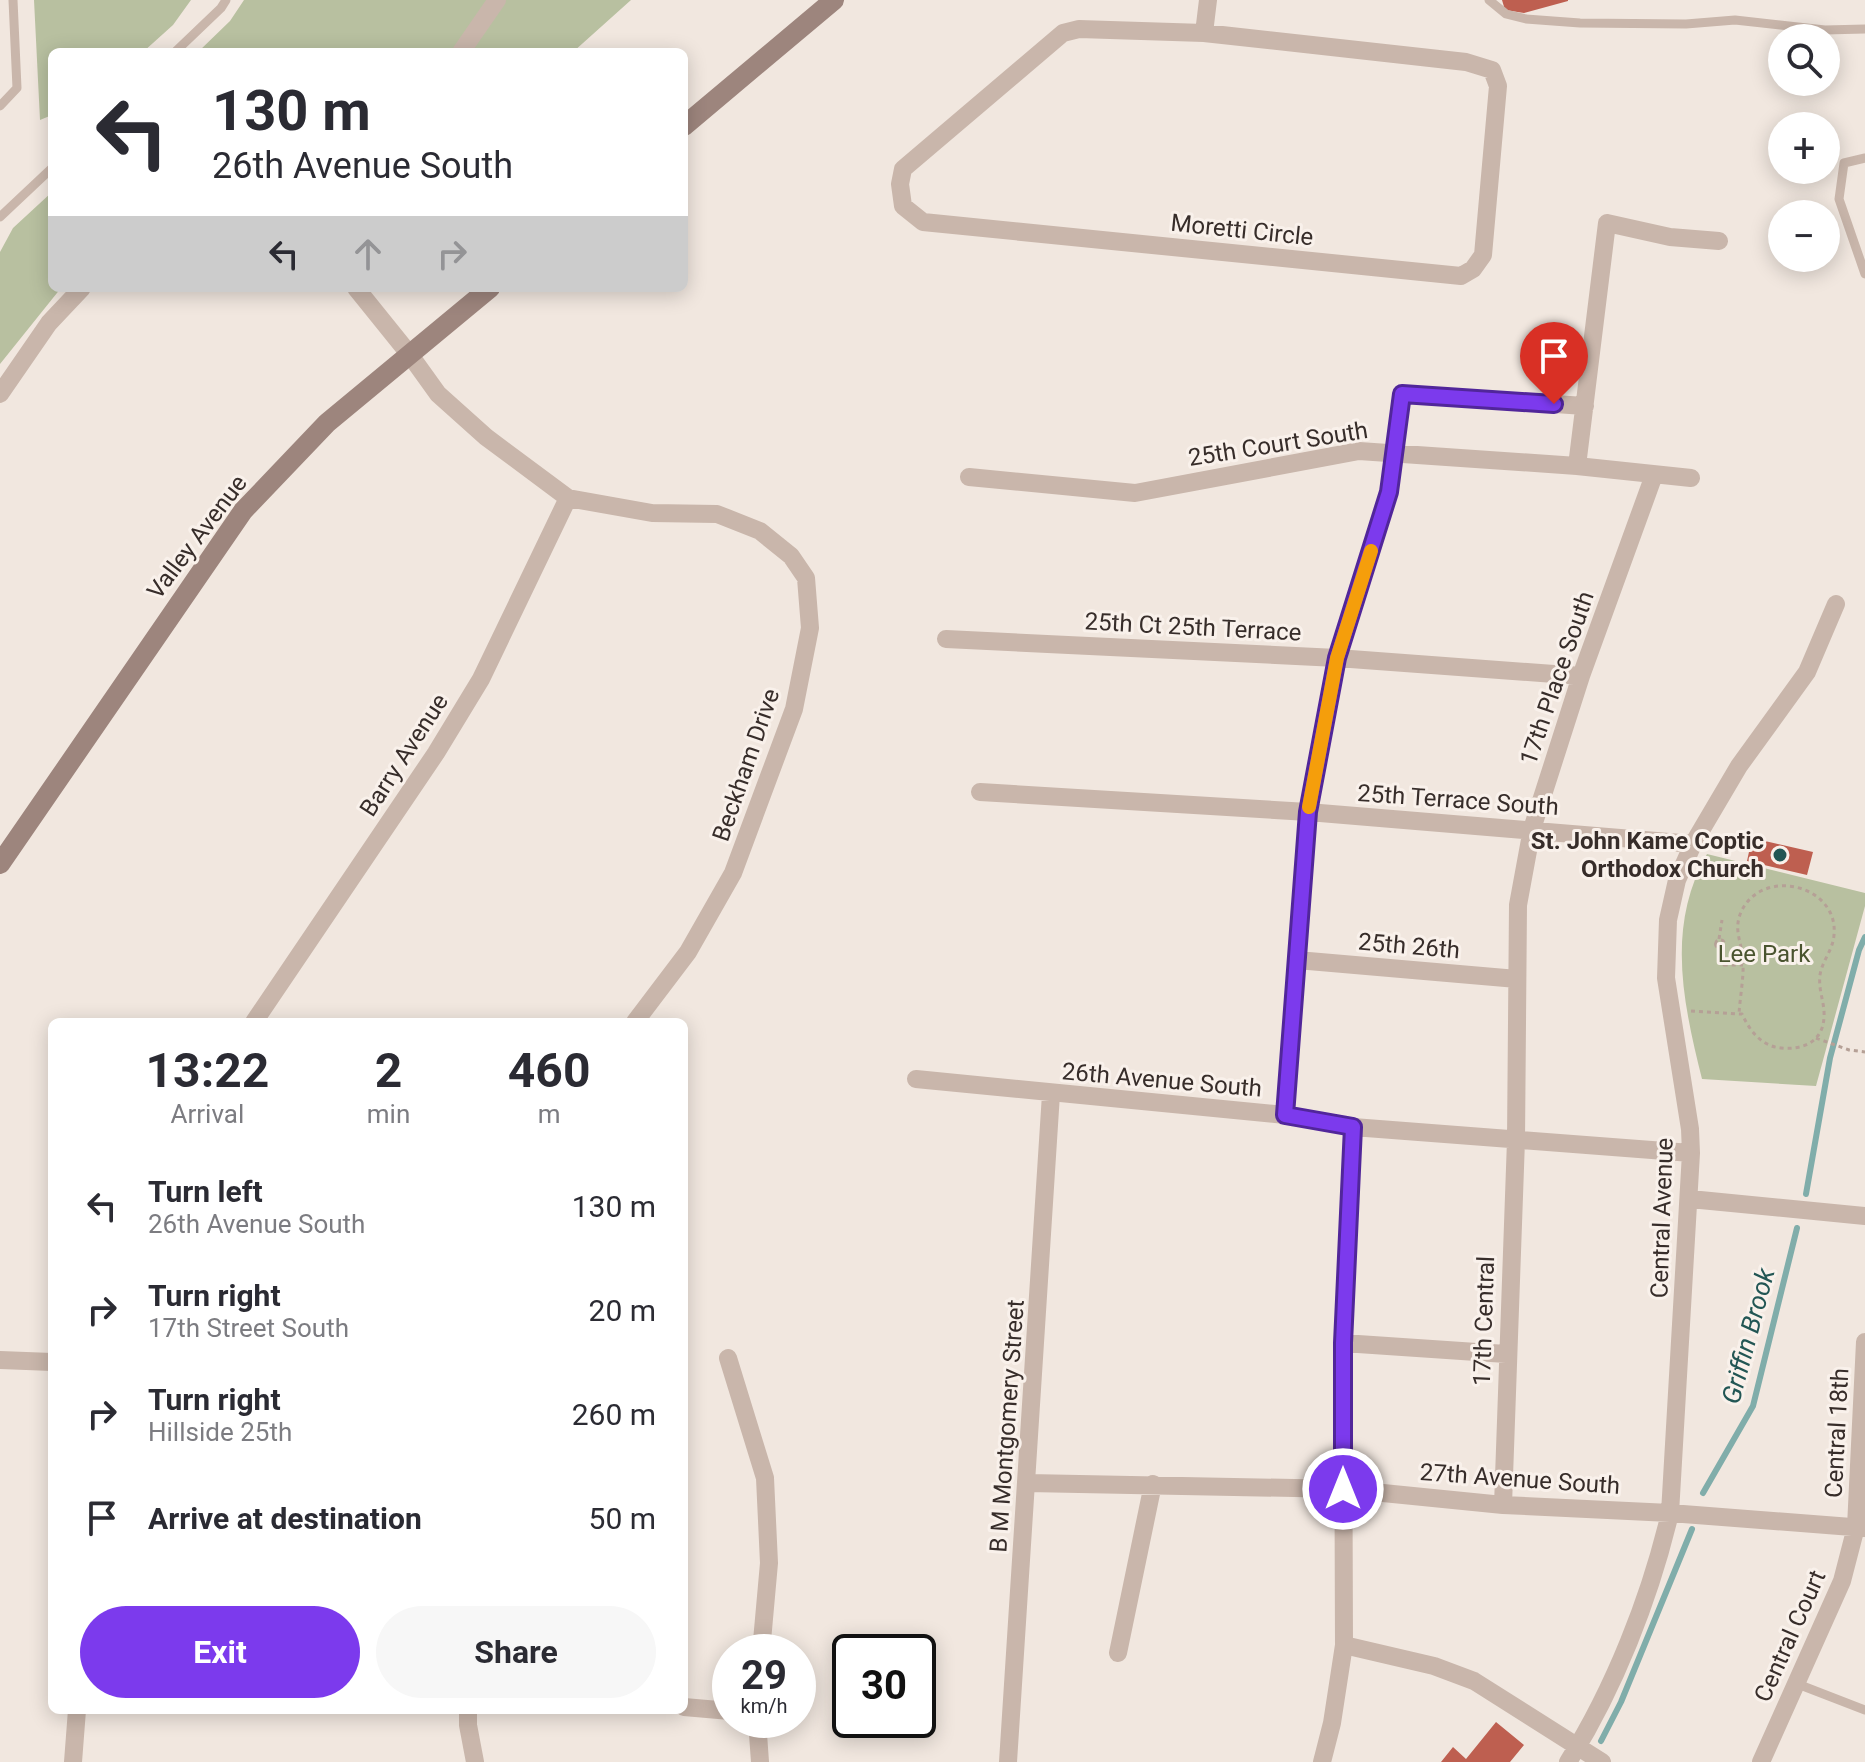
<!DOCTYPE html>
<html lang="en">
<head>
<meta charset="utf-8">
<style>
  body { margin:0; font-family:Roboto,sans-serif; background:#f7f7f7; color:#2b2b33; height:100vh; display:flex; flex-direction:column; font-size:30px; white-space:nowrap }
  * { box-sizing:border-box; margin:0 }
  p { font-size:26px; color:#7c7c81 }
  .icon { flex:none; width:44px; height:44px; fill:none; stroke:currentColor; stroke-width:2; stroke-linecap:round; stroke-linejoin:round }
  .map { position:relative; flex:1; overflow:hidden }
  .side { position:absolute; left:48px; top:1018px; width:640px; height:696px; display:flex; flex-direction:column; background:#fff; border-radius:12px; box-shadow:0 4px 20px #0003 }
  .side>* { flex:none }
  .hud { position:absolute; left:48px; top:48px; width:640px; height:244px; border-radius:12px; box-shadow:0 4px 20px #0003; background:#fff; color:#2b2b33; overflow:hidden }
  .fabs { position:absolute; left:1768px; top:24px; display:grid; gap:16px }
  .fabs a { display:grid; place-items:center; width:72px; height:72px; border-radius:50%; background:#fff; box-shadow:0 4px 20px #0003; font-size:40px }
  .speed { position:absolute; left:712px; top:1634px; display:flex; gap:16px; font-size:40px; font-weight:700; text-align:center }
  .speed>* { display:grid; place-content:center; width:104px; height:104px; border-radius:50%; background:#fff; box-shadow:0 4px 20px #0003; line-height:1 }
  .speed small { font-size:20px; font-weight:400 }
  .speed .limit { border:4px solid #111; border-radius:12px; background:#fff; color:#111 }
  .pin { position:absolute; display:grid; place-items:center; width:68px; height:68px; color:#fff; margin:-82px -34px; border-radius:50% 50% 50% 0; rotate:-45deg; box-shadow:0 0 8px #0007 }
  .pin .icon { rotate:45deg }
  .me { position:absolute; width:88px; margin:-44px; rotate:0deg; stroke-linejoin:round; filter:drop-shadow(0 0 6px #0008) }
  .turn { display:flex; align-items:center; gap:28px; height:168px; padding:0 32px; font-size:36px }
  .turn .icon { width:104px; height:104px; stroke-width:2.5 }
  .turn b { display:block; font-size:56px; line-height:68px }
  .lanes { display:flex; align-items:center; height:76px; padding:0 32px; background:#0003; justify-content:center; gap:40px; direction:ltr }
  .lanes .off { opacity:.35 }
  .eta { display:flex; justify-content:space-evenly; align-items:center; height:136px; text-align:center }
  .eta b { font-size:48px; font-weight:700; line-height:56px }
  .button { display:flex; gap:16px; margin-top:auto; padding:16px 32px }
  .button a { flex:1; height:92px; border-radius:48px; background:#7c3aed; color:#fff; font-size:32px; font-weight:700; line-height:92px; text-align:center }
  .button a+a { background:#f7f7f7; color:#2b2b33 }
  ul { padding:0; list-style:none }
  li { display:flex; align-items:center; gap:24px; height:104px; padding:0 32px }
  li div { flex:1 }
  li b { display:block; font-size:30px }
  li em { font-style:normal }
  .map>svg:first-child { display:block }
</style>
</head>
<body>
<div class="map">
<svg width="1865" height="1762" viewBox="0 0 1865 1762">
  <rect width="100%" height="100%" fill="#f1e7df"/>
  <path fill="#b8c0a0" d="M34,0H191L173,25L143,52H52V115L40,120Z
    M244,0H631L573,52H198L230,21Z
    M52,192V288H61L0,364V252L13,228Z
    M1707,854L1865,893V906L1816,1086L1702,1079C1683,1002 1666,927 1707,854Z"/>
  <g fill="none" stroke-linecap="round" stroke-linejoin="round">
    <path stroke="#80adaa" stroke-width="6" d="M1806,1194L1830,1058L1859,950L1865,937
      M1703,1493L1753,1406L1797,1228
      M1601,1741L1621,1702L1692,1529"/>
  </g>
  <path fill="#be5f50" d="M1502,0H1568V1L1524,13L1505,10Z
    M1752,838L1813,852L1807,875L1747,861Z
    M1496,1722L1524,1745L1510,1762H1441L1453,1747L1466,1759Z"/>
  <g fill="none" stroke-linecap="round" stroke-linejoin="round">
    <path stroke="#b5a096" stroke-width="3" stroke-dasharray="4 4" stroke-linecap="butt" d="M1719,939L1722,920
      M1715.5 944a4.5 4.5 0 1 1 9 0a4.5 4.5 0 1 1-9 0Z
      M1721,949L1724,965H1743
      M1691,1011L1739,1014H1742C1750,1031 1761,1046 1781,1048C1803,1050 1823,1042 1824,1017C1825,1003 1818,990 1820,975C1822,961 1833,950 1834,935C1839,885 1762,866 1741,912C1733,931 1742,942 1743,960C1744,977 1740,997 1739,1014
      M1816,1038L1849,1050L1865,1052"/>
    <path stroke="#c9b6ab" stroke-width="9" d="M1489,0L1506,14L1526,19L1580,23L1686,24L1735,20L1825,30L1865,29
      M175,52L221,8L226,0
      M0,106L17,88L13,0
      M1865,158L1844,163L1839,199L1865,274
      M0,217L52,168
      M1795,1683L1865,1710"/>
    <path stroke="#c9b6ab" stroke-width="18" d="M1079,29L1204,33L1466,62L1492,70L1498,86L1483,255L1473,269L1461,276L923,222L903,206L900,184L903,169L1063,33Z
      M1204,33L1208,0
      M461,52L497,0
      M356,288L410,355L438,394L486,437L568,498L652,513L717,514L760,531L791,556L806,578L810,628L794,709L733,873L688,952L635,1022
      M0,394L49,323L82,288
      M1577,466L1607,223L1670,237L1719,241
      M969,477L1135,493L1359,451L1577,466L1691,478
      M946,639L1337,658L1581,676
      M980,792L1308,812L1693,844
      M1297,960L1517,979
      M254,1022L436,753L481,679L568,498
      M916,1079L1285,1115L1353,1127L1691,1153
      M1285,1115L1308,812L1337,658L1389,492L1402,394L1585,406
      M1690,1199L1865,1216
      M1343,1343L1506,1354
      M728,1358L765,1478L769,1563L761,1652
      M0,1360L52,1362
      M1028,1483L1343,1489L1503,1505L1670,1513L1865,1528
      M1503,1505L1516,1140L1518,905L1532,829L1581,676L1654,475
      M1344,1645L1343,1343L1353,1127
      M1118,1653L1153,1484
      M684,1707L730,1711
      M468,1710V1725L475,1762
      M757,1720L760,1762
      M73,1762L77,1710
      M1008,1762L1051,1094
      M1322,1762L1332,1723L1344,1645L1434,1666L1474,1681L1602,1762
      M1568,1762C1614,1689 1650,1598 1670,1513L1691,1153L1690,1129L1666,978L1668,920L1677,880L1693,844L1739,766L1807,672L1836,604
      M1761,1762L1842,1581L1856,1527L1865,1342"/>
    <path stroke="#9d857d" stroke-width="20" d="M684,126L834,0
      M0,864L243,511L327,423L490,288"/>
  </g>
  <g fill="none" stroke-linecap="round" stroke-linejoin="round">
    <g stroke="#51269a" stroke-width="20">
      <path id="route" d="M1343,1489V1343L1353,1127L1285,1115L1308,812L1337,658L1389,492L1402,394L1554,404"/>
    </g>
    <use href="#route" stroke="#7c3aed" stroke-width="14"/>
    <path stroke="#f59e0b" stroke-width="14" d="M1309,807L1337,658L1371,551"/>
  </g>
  <circle fill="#225654" stroke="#f9f1eb" stroke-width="3" cx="1780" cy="855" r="8"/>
  <g text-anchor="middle" stroke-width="6" stroke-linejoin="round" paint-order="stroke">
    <g font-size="24" fill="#372d2a" stroke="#f9f1eb">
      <text transform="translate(1242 230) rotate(6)" y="8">Moretti Circle</text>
      <text transform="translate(1278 444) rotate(-9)" y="8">25th Court South</text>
      <text transform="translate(197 537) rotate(-53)" y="8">Valley Avenue</text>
      <text transform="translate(1193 627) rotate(3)" y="8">25th Ct 25th Terrace</text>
      <text transform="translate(1557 678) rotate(-71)" y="8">17th Place South</text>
      <text transform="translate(404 755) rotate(-57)" y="8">Barry Avenue</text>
      <text transform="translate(746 765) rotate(-71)" y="8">Beckham Drive</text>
      <text transform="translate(1458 800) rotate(4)" y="8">25th Terrace South</text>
      <text transform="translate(1409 946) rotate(5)" y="8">25th 26th</text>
      <text transform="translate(1162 1080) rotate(5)" y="8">26th Avenue South</text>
      <text transform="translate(1662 1218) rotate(-88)" y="8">Central Avenue</text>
      <text transform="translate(1484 1321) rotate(-88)" y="8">17th Central</text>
      <text transform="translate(1007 1426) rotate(-86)" y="8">B M Montgomery Street</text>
      <text transform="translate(1837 1433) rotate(-87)" y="8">Central 18th</text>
      <text transform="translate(1520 1479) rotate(4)" y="8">27th Avenue South</text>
      <text transform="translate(1790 1636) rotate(-66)" y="8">Central Court</text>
    </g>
    <g font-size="24" font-weight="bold" fill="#372d2a" stroke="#f9f1eb" text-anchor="end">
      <text x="1764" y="849">St. John Kame Coptic<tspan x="1764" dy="28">Orthodox Church</tspan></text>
    </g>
    <g font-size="24" fill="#4a542f" stroke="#f9f1eb">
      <text x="1764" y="962">Lee Park</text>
    </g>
    <g font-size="26" font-style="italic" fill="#225654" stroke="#f9f1eb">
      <text transform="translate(1748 1336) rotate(-75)" y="9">Griffin Brook</text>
    </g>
  </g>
</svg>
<div class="fabs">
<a><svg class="icon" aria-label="search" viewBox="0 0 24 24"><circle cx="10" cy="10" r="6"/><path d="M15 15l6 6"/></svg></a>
<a>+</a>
<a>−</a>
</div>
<div class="speed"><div>29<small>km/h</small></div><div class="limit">30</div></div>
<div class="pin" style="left:1554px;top:404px;background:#d93025"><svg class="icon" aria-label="arrive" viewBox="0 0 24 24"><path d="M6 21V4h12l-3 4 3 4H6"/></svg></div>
<svg class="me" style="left:1343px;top:1489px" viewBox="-20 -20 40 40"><circle r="17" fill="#7c3aed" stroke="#fff" stroke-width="3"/><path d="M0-11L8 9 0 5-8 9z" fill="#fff"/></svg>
<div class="hud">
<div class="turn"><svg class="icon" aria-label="left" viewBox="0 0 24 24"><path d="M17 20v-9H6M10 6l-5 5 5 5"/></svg><div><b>130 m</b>26th Avenue South</div></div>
<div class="lanes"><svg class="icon" aria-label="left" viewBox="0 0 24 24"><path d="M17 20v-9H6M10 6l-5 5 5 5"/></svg><svg class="icon off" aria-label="ahead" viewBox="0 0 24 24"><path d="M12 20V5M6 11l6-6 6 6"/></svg><svg class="icon off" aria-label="right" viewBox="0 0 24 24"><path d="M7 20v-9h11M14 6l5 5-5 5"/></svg></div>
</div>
<section class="side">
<div class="eta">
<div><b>13:22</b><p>Arrival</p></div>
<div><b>2</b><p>min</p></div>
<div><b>460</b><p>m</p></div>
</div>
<ul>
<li><svg class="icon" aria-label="left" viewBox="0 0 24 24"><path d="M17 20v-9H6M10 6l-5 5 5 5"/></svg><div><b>Turn left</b><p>26th Avenue South</p></div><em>130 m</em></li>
<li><svg class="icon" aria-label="right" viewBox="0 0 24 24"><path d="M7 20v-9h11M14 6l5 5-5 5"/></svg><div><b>Turn right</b><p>17th Street South</p></div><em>20 m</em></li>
<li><svg class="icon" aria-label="right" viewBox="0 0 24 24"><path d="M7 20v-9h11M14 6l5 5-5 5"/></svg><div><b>Turn right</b><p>Hillside 25th</p></div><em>260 m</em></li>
<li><svg class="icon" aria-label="arrive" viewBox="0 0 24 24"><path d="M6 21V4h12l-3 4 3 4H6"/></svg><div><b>Arrive at destination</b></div><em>50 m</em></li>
</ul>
<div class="button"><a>Exit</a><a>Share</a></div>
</section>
</div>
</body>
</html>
